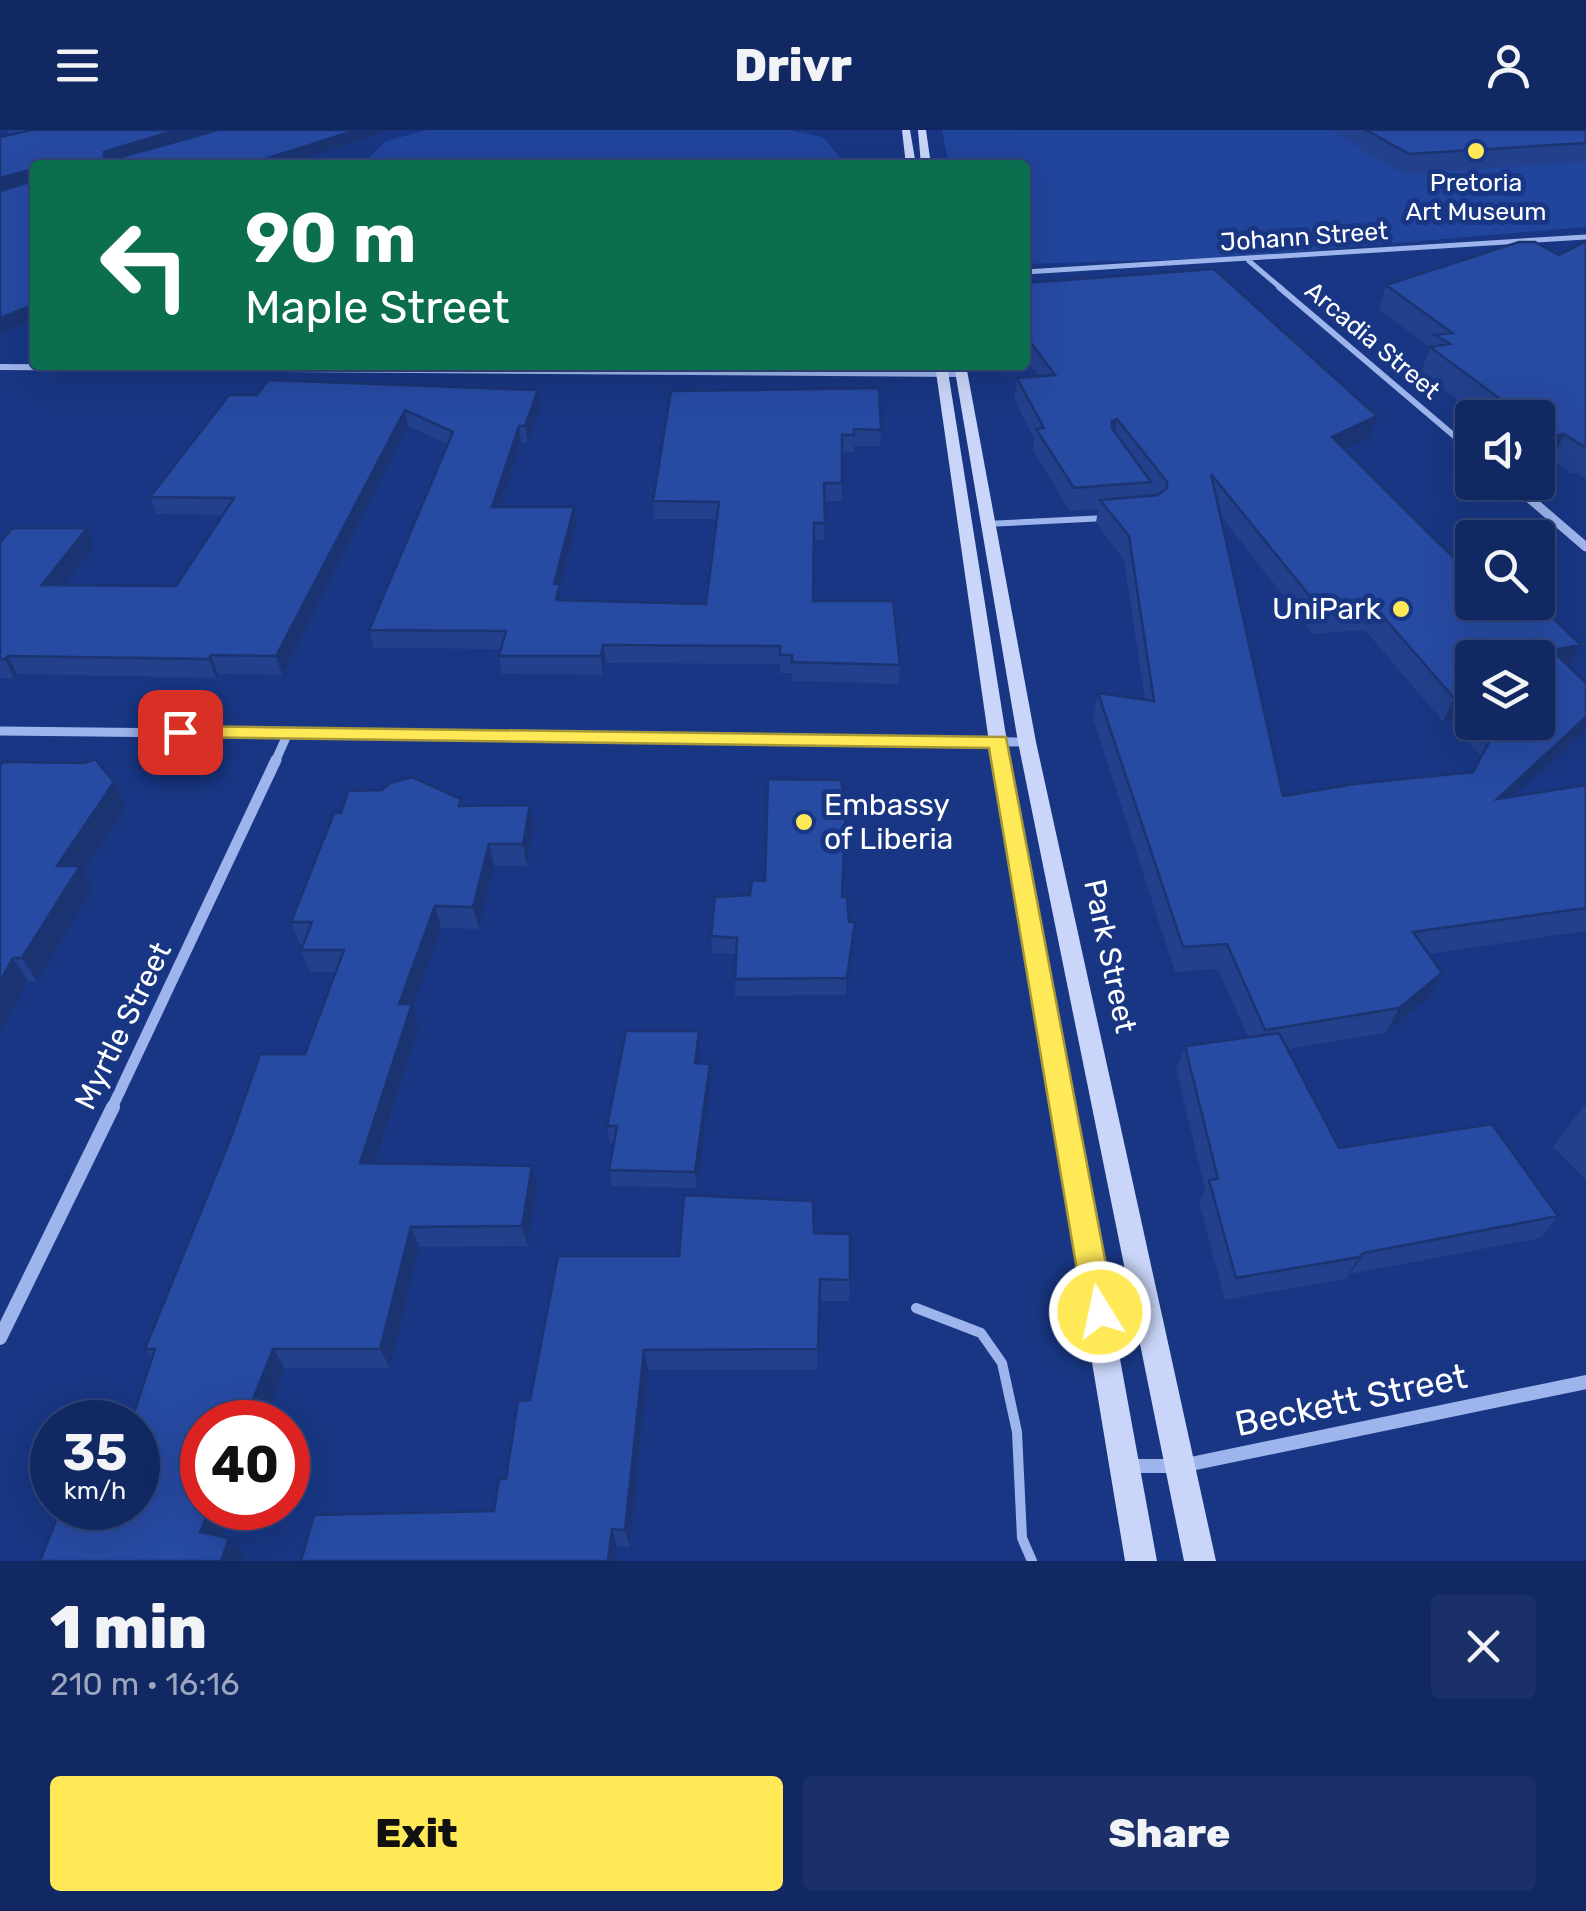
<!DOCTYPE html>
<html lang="en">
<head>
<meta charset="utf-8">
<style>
  body { margin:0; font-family:Rubik,sans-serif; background:#1b3068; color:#f1f3f6; height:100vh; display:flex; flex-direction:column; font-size:38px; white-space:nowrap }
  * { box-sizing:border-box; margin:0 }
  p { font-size:32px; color:#9ca6be }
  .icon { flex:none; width:55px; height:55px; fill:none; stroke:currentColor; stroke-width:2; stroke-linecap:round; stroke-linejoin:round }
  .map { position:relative; height:1431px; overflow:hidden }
  .panel { display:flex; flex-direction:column; background:#122862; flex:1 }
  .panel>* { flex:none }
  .banner { position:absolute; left:30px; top:30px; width:1000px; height:210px; border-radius:10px; box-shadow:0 10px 40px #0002,0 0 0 2px #314477; background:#0b6e4f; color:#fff; overflow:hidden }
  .controls { position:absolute; left:1455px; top:270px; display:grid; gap:20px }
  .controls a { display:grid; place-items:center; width:100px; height:100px; border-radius:10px; background:#122862; box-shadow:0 10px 40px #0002,0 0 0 2px #314477; font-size:50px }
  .speed { position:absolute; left:30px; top:1270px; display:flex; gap:20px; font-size:50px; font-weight:700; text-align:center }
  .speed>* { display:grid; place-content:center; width:130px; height:130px; border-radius:50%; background:#122862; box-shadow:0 10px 40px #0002,0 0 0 2px #314477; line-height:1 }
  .speed small { font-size:25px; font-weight:400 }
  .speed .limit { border:15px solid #d22; background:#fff; color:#111 }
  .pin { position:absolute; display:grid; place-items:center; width:85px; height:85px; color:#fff; margin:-42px; border-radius:20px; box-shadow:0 5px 15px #0006 }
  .me { position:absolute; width:110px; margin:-55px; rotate:350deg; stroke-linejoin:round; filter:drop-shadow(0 0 8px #0008) }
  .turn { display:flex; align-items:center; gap:35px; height:210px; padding:0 50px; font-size:45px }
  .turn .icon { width:130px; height:130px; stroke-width:2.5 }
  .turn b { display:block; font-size:70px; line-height:85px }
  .round { display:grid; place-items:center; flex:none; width:105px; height:105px; border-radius:10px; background:#1b3068 }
  .overview { display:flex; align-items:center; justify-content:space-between; height:170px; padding:0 50px }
  h1 { font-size:60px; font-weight:800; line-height:75px }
  .cta { display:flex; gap:20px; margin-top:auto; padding:20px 50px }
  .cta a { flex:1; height:115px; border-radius:10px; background:#ffe957; color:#111; font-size:40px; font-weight:800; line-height:115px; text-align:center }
  .cta a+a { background:#1b3068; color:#f1f3f6 }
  header { display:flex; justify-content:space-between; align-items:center; height:130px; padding:0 50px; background:#122862; font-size:45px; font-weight:800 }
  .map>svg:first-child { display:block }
</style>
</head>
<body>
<header><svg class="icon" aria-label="menu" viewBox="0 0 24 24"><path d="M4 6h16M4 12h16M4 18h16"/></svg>Drivr<svg class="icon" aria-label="person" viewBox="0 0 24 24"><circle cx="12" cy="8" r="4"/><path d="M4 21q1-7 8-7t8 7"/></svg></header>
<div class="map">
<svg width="1586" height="1431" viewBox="0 0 1586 1431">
  <rect width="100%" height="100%" fill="#183683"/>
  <path fill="#21459c" d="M427,0H790L823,7L841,29L838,35H362L386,11Z
    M942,0H1575L1586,5V97L1223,128L1025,134V35H949Z"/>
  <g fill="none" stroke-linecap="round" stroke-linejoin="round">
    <path stroke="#9db4ec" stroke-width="6" d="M986,394L1106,388"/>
    <path stroke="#9db4ec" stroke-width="10" d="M916,1178L981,1203L1002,1233L1017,1302L1022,1408L1032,1431"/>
    <path stroke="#9db4ec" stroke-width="5" d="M1249,131L1282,159
      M1025,142L1586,107"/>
    <path stroke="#9db4ec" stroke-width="6" d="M1279,157L1472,321
      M0,237L961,244
      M1510,352L1525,365"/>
    <path stroke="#9db4ec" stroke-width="9" d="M1522,362L1586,417
      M0,601L1027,612
      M275,632L288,603"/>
    <path stroke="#9db4ec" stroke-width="11" d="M111,980L276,630"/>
    <path stroke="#9db4ec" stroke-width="14" d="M0,1208L113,977
      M1131,1336H1181L1586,1252"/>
    <path fill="#c9d6f9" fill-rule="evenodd" d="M902,0H910L916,35H906Z
      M918,0H926L931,35H921Z
      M935,235H947L1007,612L1157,1431H1125L989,612Z
      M954,235H966L1036,612L1216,1431H1184L1018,612Z"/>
  </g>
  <path fill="#22408b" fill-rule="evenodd" d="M7,0H214L165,15L218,0H391L283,35H35V189L0,61L9,5Z
    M1330,0H1586V32L1403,44Z
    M1586,111V349L1578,343H1571L1552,331L1540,333L1538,331V288H1481L1421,242L1430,218L1379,179L1386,155L1559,125Z
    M1025,153L1369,308L1345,320L1471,445L1581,515L1570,537L1586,600L1514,666L1586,655V801L1428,824V868L1386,903L1288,919L1339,1018L1558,1086L1541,1108L1350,1144L1346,1149L1225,1170L1199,1073L1205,1058L1176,939L1185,916L1248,907L1218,839L1175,842L1093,588L1098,563L1145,570L1124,430L1096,393L1098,379L1070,381L1033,321L1034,308L1014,269L1017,248L1038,246L1025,229ZM1221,386L1313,504L1365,500L1443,592L1451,591L1481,627L1473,642L1283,666ZM1472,528L1538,592H1472Z
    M538,260L540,276L528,313H521L500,377L576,395L560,459L562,470L706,474L716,389H654L653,371L671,261L881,300L880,316H854V322H842V371H824V410H814L813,471L900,535L899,554L792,551V543H780V534L606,533L603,545L502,544L499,526L501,519L374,518L369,500L447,314L408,296L282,545L218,544L216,548L17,544L14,548H0V412L94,416L64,455L176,456L223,385L157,384L150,367L257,265Z
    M3,632L126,676L83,741L93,759L37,851H28L0,902Z
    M461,669L463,676L530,675L534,697L527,736H494L479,799L441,798L413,878L419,896L376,1034L532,1036L537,1057L528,1116L419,1117L390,1238H285L264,1292H202L220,1406L243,1424L138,1378L152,1229L145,1219L305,924L336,842H310L301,820L303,814H300L291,792Z
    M842,767L849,792H855L846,865L735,866L736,824L712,823L711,806Z
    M700,918L698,933L710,934L711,951L697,1058L612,1056L609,1040L614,1013H610L607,996Z
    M1586,976V1050L1553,1017L1583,977Z
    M814,1103L850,1150L849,1171H819L817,1240H648L630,1417L617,1416L615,1431H301L494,1381L506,1349L530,1270L679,1126Z"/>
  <path fill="#1b3471" d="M176,0H214L107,33V35L104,22Z
    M356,0H391L283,35H246Z
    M29,40L33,51L0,61V48Z
    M35,174V189L0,203V188Z
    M538,260L540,276L528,313L525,296Z
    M405,280L408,296L282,545L276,526Z
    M1377,286L1369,308L1325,329L1332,307Z
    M1117,289L1113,311L1112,291Z
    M519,296L521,313L495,394L492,377Z
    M1564,304L1552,331L1540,333L1552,306Z
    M574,377L576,395L560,459L562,472L558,488L554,454Z
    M87,398L94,416L51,473L42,455Z
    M603,515L606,533L603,545L601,526Z
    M1581,515L1568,539L1552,520Z
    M211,525L218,544L216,548L209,529Z
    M8,526L17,544L14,548L5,529Z
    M1463,566L1451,591L1443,592L1454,568Z
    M1586,587V600L1484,694L1497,669Z
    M114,652L126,676L83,741L93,759L37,851L22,828L57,736Z
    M530,675L534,697L527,736L523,714Z
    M489,714L494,736L479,799L473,777Z
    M435,776L441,798L413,878L419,896L369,1054L360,1033L399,874Z
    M855,792L854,810L846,865L847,848Z
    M13,828L28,851L0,902V851Z
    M1442,843L1428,868L1386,903L1399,878Z
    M699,901L700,918L696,950L695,933Z
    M710,934L711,951L697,1058L695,1042Z
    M532,1036L537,1057L528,1116L522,1096Z
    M411,1097L419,1117L390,1238L380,1219Z
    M1364,1123L1350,1144L1346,1149L1359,1127Z
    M273,1219L285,1238L264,1292H244Z
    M644,1220L648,1240L630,1417L625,1400Z
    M210,1378H231L215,1419L200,1402Z
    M612,1399L617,1416L615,1431H608Z
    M229,1408L243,1424L241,1431H221Z"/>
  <path fill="#274aa2" stroke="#1b3471" stroke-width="2.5" fill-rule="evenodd" d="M25,0H176L104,22V28L111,30L218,0H356L246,35H35V44L29,40L0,48V7L27,1Z
    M1366,0H1586V13L1409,24Z
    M35,48V174L0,188V61L33,51Z
    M1586,111V316H1583L1564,304L1552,306L1538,296V288H1526L1430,217L1450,214L1435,205L1452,203L1386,155L1519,112H1535L1559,125Z
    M1214,139L1377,286L1332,307L1471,445H1472V472H1537L1581,515L1552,520L1586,553V587L1497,669L1586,655V778L1413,802L1442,843L1399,878L1265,900L1227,814L1183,817L1098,563L1154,571L1129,406L1100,370L1158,365L1167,358V352L1117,289L1112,291V298L1151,352L1074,358L1036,299L1044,298L1017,248L1055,245L1025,205V153ZM1211,344L1321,480L1374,476L1454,568L1463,566L1472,578V528H1538V592H1485L1494,603L1473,642L1354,654L1283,666Z
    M268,250L538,260L525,296H519L492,377H574L554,454H560L556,470L706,474L719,372L653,371L671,261L879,258L881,300L854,299V305H842V353H824L825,393H814L813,471H893L900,535L792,532V525H780V516L603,515L601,526H499L506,501L369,500L453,302L405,280L276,526L211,525L209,529L8,526L5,529H0V412L13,398H87L42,455L176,456L234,368L150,367L229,265H257Z
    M95,629L114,652L57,736H80L22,828H13L0,851V636L3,632L85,633Z
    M412,647L461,669L459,676L530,675L523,714H489L473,777L435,776L399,874H412L360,1033L532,1036L522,1096L411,1097L380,1219H273L244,1292H202V1378H210L200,1402L229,1408L221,1431H40L61,1378H138V1292H131L155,1219H145L230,1010L260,924H305L344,820H301L312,792H291L334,683H341L348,661L382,660L390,653Z
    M768,649L841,650L846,675L842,767H847L849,792H855L847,848L735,849L737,808L711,806L715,767L750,765L752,750L765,751Z
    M626,901H699L695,933L710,934L695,1042L609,1040L617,996H607Z
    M1279,903L1339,1018L1492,994L1558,1086L1364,1123L1359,1127L1236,1148L1209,1050L1218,1049L1185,916Z
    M684,1065L813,1071L814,1103L850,1104V1150L820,1149L818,1219L644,1220L625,1400L612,1399L608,1431H301L314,1385L494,1381L499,1349H506L518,1271L530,1270L558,1126H679Z"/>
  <path fill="#ffe957" stroke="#a69739" stroke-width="2.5" d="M180,596L1006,607L1115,1182L1111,1193L1100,1197L1088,1193L1084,1182L989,618L173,607L170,602Z"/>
  <g fill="#ffe957" stroke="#183683" stroke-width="4">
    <circle cx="1476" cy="21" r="10"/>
    <circle cx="1401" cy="479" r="10"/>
    <circle cx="804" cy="692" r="10"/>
  </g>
  <g text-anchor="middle" stroke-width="10" stroke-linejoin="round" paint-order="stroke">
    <g font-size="25" fill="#fff" stroke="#183683">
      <text x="1476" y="61">Pretoria<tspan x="1476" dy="29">Art Museum</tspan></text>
    </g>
    <g font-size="25" fill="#fff" stroke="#183683">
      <text transform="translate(1304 106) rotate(-4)" y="9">Johann Street</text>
      <text transform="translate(1373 210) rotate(40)" y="9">Arcadia Street</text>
    </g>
    <g font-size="30" fill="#fff" stroke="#183683" text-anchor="end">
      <text x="1381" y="489">UniPark</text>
      <text x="824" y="685" text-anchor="start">Embassy<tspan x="824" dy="34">of Liberia</tspan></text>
    </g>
    <g font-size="30" fill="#fff" stroke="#183683">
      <text transform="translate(1110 826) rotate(78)" y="10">Park Street</text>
      <text transform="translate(123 896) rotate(-64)" y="10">Myrtle Street</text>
    </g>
    <g font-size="35" fill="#fff" stroke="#183683">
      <text transform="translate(1351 1270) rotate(-12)" y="12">Beckett Street</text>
    </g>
  </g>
</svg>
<div class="controls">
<a><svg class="icon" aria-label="sound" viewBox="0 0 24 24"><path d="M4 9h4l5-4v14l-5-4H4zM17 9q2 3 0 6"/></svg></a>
<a><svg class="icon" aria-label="search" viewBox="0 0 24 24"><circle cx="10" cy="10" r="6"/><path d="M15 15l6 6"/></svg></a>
<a><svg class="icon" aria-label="layers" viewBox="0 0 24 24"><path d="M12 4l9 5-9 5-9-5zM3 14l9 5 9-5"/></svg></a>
</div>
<div class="speed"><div>35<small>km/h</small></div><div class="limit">40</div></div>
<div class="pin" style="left:180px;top:602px;background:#d93025"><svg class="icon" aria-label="arrive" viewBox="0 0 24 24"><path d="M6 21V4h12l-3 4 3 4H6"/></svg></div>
<svg class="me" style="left:1100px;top:1182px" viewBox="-20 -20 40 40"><circle r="17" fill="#ffe957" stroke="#fff" stroke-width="3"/><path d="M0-11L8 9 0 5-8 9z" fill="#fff"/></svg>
<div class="banner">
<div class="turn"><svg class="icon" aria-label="left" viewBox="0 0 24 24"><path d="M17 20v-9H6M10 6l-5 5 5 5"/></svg><div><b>90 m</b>Maple Street</div></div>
</div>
</div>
<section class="panel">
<div class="overview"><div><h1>1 min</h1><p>210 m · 16:16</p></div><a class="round"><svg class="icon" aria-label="close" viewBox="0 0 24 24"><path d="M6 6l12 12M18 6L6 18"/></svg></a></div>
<div class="cta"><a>Exit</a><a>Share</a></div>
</section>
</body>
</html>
